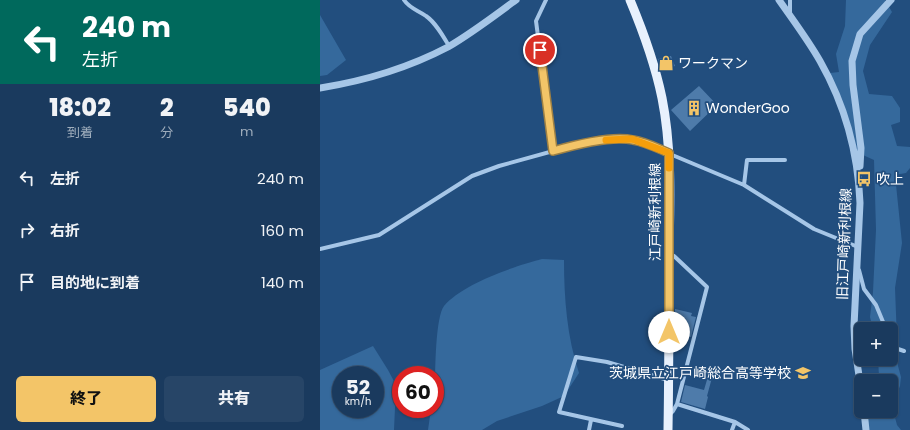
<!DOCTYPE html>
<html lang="ja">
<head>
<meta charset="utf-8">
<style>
  body { margin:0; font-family:Poppins,"Noto Sans JP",sans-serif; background:#274567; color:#f1f3f6; height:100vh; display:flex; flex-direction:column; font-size:15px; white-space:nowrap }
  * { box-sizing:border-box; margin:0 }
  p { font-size:13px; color:#9fadbc }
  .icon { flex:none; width:22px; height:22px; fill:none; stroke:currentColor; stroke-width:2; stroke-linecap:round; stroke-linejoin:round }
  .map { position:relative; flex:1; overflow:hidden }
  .panel { display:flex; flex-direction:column; background:#1a3a5e; width:320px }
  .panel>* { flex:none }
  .guide { background:#00695c; color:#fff; overflow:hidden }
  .fabs { position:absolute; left:534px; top:322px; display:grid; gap:8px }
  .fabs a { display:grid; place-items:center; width:44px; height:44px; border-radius:6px; background:#1a3a5e; box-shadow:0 1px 3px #0004,0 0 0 1px #385473; font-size:20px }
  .speed { position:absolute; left:12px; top:366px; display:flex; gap:8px; font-size:20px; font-weight:700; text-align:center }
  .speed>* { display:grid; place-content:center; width:52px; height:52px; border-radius:50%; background:#1a3a5e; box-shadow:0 1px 3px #0004,0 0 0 1px #385473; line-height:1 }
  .speed small { font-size:10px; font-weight:400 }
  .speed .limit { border:6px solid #d22; background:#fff; color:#111 }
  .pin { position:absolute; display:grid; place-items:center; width:34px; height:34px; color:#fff; margin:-17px; border:2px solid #fff; border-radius:50%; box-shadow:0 1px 4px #0007 }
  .me { position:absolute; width:44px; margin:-22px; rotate:0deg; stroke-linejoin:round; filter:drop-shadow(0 0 3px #0008) }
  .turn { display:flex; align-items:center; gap:14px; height:84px; padding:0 16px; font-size:18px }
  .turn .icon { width:52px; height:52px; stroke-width:2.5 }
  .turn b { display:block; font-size:28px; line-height:34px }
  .eta { display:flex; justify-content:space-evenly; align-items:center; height:68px; text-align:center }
  .eta b { font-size:24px; font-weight:800; line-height:28px }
  .button { display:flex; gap:8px; margin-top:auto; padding:8px 16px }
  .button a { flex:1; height:46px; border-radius:6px; background:#f3c568; color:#111; font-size:16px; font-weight:800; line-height:46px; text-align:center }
  .button a+a { background:#274567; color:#f1f3f6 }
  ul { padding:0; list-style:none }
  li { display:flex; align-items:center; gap:12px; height:52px; padding:0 16px }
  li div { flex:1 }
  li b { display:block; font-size:15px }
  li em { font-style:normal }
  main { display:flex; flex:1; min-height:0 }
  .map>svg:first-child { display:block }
</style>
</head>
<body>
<main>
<section class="panel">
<div class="guide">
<div class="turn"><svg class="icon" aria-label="left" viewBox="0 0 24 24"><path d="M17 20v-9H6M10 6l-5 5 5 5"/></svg><div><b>240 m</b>左折</div></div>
</div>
<div class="eta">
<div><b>18:02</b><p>到着</p></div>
<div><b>2</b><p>分</p></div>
<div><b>540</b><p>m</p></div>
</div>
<ul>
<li><svg class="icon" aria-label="left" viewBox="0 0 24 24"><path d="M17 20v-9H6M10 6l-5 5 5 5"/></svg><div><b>左折</b></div><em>240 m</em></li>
<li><svg class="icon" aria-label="right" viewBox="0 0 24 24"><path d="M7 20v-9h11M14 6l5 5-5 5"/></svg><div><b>右折</b></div><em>160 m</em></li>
<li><svg class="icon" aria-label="arrive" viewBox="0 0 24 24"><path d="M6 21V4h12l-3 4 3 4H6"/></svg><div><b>目的地に到着</b></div><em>140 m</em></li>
</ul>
<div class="button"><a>終了</a><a>共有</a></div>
</section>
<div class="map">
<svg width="590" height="430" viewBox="0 0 590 430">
  <rect width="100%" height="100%" fill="#224e7e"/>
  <path fill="#35699c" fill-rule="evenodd" d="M526,0H565L572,12L550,45L543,71L549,94L572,96L580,108V122L571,125L577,146L590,147V168L586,173L575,175L582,243L575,288L578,366L581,377L580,386L572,406L577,425L581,430H548L547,411H571V381H557L559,376L558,359H571V329H553L550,317L553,292L556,230L554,160L534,151L510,73L519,72L516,54L525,26Z
    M0,15L26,60L7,75L0,76Z
    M222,259L244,260C244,298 247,337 259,373L244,396L222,406L177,421L162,430H108L111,409H115C115,390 114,319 124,306C142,284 195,266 222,259Z
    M53,346L68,370L76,385L74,430H0V370ZM21,375H55V409H21Z"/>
  <path fill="#4e7baa" d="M351,56L355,66L341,70L338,59Z
    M379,86L397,105L370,131L351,110Z
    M355,309L372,313L371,316L376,317L371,337L362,335L364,327L363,326V322L355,320Z
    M389,373L393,374L387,396L388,397L385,409L361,402L365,385L384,390Z"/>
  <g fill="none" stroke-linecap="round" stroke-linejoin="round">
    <path stroke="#a6c6e7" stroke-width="4" d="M84,0C90,9 98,10 106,16C116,23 123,36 129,46
      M226,0L216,21L233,151
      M470,0V13
      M424,185L427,160H465
      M0,249L59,235L152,176L179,166L255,145L273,142L301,139H312L326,144L424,185L494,229L538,247
      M350,254L354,256L387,287L357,404
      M539,270L544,289L556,305L566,329
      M571,340L575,348L584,351
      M349,415L353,411L357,404L415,422L428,430
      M302,426L239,412L256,357L287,362L348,380
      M269,430L271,420
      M412,430L415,422"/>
    <path stroke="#a6c6e7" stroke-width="7" d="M459,0C473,20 488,40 500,61C525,105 538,152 540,203L534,326L535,349L541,389
      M0,88C44,81 88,68 128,47C152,33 174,16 196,0
      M540,166L541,148L533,85L532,61L540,34L571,0
      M544,411L546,430"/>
    <path stroke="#e8f1fd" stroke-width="9" d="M310,0C323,31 335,64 342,98C352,148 350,200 349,252C349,311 349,370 348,430"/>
  </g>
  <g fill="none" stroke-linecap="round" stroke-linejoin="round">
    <g stroke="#9e8044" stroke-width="10">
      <path id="route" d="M220,50L233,151C254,145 292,135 313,140C326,142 337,148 349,153V332"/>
    </g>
    <use href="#route" stroke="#f3c568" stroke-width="7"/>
    <path stroke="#f59e0b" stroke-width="7" d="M286,140L312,139L349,153V168"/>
  </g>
  <defs>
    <g id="shop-bare" transform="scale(1.2)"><path d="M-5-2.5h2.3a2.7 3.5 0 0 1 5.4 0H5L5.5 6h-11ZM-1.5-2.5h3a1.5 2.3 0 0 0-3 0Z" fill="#f3c568" stroke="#224e7e" stroke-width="2.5" paint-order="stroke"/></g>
    <g id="building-bare" transform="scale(1.2)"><path d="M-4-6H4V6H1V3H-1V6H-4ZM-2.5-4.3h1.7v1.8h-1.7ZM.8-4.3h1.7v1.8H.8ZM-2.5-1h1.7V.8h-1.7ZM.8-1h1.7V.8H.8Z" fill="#f3c568" stroke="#224e7e" stroke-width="2.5" paint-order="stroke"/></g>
    <g id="bus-bare" transform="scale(1.2)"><path d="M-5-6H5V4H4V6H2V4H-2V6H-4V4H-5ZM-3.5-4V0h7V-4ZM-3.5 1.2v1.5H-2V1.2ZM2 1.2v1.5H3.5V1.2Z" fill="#f3c568" stroke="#224e7e" stroke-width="2.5" paint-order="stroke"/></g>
    <g id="school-bare" transform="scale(1.2)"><path d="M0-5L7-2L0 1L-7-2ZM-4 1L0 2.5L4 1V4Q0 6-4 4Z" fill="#f3c568" stroke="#224e7e" stroke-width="2.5" paint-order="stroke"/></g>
  </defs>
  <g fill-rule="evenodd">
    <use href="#shop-bare" x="346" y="63"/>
    <use href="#building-bare" x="374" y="108"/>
    <use href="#bus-bare" x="544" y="179"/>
    <use href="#school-bare" x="483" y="373"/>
  </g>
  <g text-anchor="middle" stroke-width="3.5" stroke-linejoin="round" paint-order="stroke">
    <g font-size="14" fill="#fff" stroke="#224e7e" text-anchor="start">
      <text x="358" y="68">ワークマン</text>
      <text x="386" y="113">WonderGoo</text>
      <text x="556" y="184">吹上</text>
      <text x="471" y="378" text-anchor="end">茨城県立江戸崎総合高等学校</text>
    </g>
    <g font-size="14" fill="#fff" stroke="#224e7e">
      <text transform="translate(335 212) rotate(-90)" y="5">江戸崎新利根線</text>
      <text transform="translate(524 244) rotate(-88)" y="5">旧江戸崎新利根線</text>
    </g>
  </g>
</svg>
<div class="fabs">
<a>+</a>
<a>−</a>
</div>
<div class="speed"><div>52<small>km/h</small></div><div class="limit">60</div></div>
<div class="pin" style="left:220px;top:50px;background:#d93025"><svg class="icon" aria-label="arrive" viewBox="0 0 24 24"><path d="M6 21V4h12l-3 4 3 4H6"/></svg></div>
<svg class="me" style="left:349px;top:332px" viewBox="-20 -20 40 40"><circle r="19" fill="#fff"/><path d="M0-13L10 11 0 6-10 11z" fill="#f3c568"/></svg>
</div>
</main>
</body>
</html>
